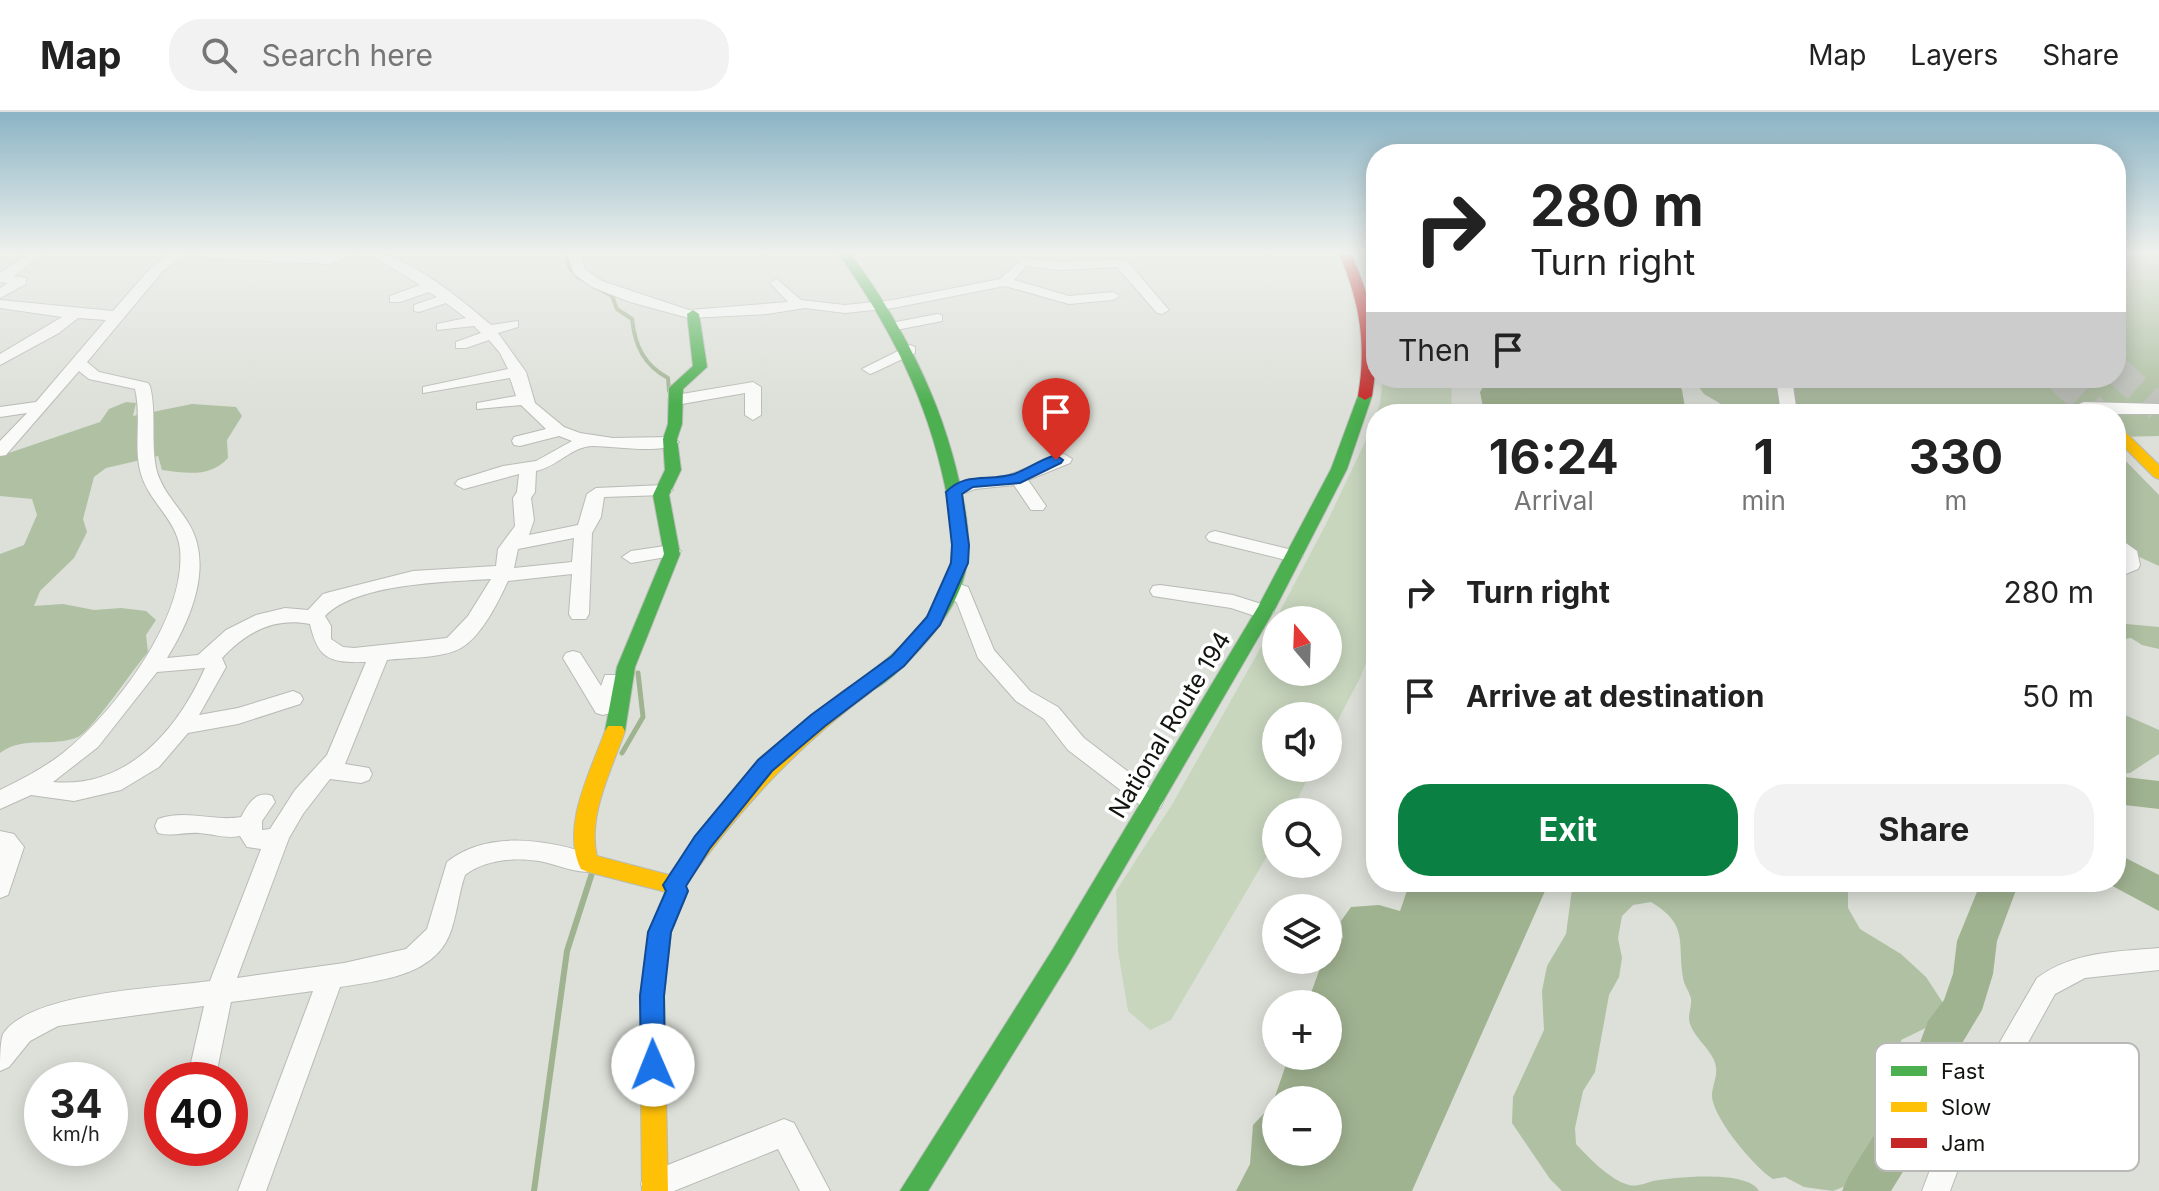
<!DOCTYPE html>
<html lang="en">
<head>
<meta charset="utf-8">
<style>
  body { margin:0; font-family:Inter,sans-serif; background:#f2f2f2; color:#222; height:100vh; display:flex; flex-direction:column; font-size:30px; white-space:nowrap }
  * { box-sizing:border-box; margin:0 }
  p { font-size:26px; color:#767676 }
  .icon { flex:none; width:44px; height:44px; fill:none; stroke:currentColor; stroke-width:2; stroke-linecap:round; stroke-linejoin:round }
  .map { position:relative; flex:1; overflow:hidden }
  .details { position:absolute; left:1366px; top:292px; width:760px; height:488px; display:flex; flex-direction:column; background:#fff; border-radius:32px; box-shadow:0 4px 20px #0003 }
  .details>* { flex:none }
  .hud { position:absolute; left:1366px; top:32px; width:760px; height:244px; border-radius:32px; box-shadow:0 4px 20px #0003; background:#fff; color:#222; overflow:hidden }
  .needle { width:52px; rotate:341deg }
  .fabs { position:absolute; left:1262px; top:494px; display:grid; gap:16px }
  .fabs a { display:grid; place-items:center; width:80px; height:80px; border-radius:50%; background:#fff; box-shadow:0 4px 20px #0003; font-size:40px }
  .speed { position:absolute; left:24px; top:950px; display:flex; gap:16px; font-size:40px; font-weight:700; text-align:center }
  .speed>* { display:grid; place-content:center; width:104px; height:104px; border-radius:50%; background:#fff; box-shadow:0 4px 20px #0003; line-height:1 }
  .speed small { font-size:20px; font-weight:400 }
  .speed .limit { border:12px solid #d22; background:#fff; color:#111 }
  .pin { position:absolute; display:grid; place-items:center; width:68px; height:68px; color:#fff; margin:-82px -34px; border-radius:50% 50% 50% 0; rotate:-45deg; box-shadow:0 0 8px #0007 }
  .pin .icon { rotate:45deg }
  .me { position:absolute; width:88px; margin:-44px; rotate:359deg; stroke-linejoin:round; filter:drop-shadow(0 0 6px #0008) }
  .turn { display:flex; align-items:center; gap:28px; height:168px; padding:0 32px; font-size:36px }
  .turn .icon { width:104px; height:104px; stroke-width:2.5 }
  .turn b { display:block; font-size:56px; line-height:68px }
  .then { display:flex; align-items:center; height:76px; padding:0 32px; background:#0003; gap:16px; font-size:30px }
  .eta { display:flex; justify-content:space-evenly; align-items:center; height:136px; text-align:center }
  .eta b { font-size:48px; font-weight:700; line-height:56px }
  .cta { display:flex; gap:16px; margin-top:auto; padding:16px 32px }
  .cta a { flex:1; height:92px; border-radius:32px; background:#0b8043; color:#fff; font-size:32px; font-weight:700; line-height:92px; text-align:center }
  .cta a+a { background:#f2f2f2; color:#222 }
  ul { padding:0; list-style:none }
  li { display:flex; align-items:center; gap:24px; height:104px; padding:0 32px }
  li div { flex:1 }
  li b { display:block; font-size:30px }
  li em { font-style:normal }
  header { display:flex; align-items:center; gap:48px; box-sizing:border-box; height:112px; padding:0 40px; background:#fff; border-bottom:2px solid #e0e0e0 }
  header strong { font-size:38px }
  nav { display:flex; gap:44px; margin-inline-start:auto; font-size:28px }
  .search { width:560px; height:72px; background:#f2f2f2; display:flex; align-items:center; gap:20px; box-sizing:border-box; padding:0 28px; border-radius:32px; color:#767676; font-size:30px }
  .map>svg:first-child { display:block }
</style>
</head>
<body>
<header>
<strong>Map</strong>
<div class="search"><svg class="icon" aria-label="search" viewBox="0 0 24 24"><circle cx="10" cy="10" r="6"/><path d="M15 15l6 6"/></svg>Search here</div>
<nav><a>Map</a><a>Layers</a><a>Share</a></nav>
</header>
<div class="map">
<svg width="2159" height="1079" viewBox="0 0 2159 1079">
  <rect width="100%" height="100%" fill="#dce0d8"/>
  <path fill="#c8d6be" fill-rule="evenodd" d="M1383,266H1452L1451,302H1376V525L1360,566L1328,627V604H1276V656H1313L1291,700H1276V729L1171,908L1150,918L1128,899L1118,839L1116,779L1173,691L1260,537L1325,414L1367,326L1380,292ZM1276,508H1328V560H1276Z"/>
  <path fill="#afc0a3" d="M2116,142H2159V324L2116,325V302H1738L1704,282L1692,266H2116Z
    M126,290L136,291L133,304L192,292L236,295L242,304L227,328L228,346C210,366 186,361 162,358L158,344L106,356L94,365L83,407L87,420L74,446L40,479L34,494L63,492L94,498L121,496L146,499L156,508L146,523L148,540C133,557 92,619 78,625C52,636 24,623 0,641V442L24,433L37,403L32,387L0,384V344L100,310L109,297Z
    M2116,339L2159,383V454L2135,443L2116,456Z
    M2116,511L2159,515V537L2142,533L2131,526L2116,528Z
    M2116,599L2159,618V642L2130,661L2116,662Z
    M1573,770H1848V796L1860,817L1901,842L1926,865L1945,894L1934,912L1901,928L1907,975L1890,995L1848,1073L1833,1079L1804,1075L1785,1065L1773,1067C1754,1055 1713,1006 1712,984C1712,971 1720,963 1714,948C1708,935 1695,926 1690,912C1687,904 1692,895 1691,887C1690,881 1686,876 1684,870C1676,832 1691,814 1651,790L1633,793L1622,804L1618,826L1622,846L1619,865L1609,883L1595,960L1583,979L1575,1016L1576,1032C1589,1046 1610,1068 1629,1073C1638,1075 1645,1071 1653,1069C1676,1065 1748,1058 1759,1079H1562L1550,1067L1512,1011L1513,985L1544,918L1542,879L1547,854L1566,822Z"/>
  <path fill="#a0b391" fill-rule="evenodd" d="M1476,266H1676L1682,278L1686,302H1475L1483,295L1480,280L1483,275Z
    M1410,770H1549L1412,1079H1236L1250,1052L1253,1013L1272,993L1289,944H1328V892H1307L1323,848H1328L1329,831L1343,826L1341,809L1351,795L1379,793L1400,799ZM1276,988H1328V1040H1276Z"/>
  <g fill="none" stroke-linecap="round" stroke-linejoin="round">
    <path stroke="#a0b391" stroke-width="4" d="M567,142L569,155L578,165L612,184L617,197L632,207C635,234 644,253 668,266L669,279"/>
    <path stroke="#a0b391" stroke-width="5" d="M622,641L643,605L638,561"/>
    <path stroke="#a0b391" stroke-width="6" d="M534,1079L567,839L593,758"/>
    <path fill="#a0b391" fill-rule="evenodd" d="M2116,664L2159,669V697L2116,692Z
      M2116,741L2159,763V799L2105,770H2116Z
      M1981,770H2019L1997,829L1993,862L1982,898L1961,933L1936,1006L1891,1079H1842L1849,1063L1902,979L1928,909L1944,888L1953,862L1957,829Z"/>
    <path stroke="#bec1ba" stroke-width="28" stroke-dasharray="28 14" stroke-linecap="butt" d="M2116,258L2159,296
      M2059,266L2098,302"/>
    <g stroke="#b8bbb6" stroke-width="2">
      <path id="street" d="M27,142H42L14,164L26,166V172L0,186V176L8,171L0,170V161Z
        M169,142H185L162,160L87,250L99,260L148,271L150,274C157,302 150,332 157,360C163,380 179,395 189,412C214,454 190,509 167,546L198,543L226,518L256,503L285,496L308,498L323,482L330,480L413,459L496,454L498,437L515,414L513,386L517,380L519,362L464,377L455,372L458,368L503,354L536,349L572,329L559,324L520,334L514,333L512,329L514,325L546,317L521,293L477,297V291L516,284L510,266L423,281V275L508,257L500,241L489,228L466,236H456V230L481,221L474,214L437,218V212L466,206L446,191L419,200L414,199V193L437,185L429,180L400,190H390V184L420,173L370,142C408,142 462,188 491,213L518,209V215L498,221L526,260L535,291L564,315L580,321L613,326L671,325L679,330C664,343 614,334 593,334C572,334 557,355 536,359L535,380L531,386L534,408L529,423L578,413L587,382L596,376L664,373L673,378L664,383L604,385L601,405L592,421L589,502L586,507H572L569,502L572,462L508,469C498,490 482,524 461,536C441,547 409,545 387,548L345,652L369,656L372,662L369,668L361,671L330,667L303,702L289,726L237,866L344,851L406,837L427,817L447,750C488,717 550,728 596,744L600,751L596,758C579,764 558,752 539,749C515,745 484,748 465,763C458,783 457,805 449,824C432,864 378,869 340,875L266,1079H238L313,879L231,890L215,968H187L204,894L58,914L30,929L9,955L0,959C0,948 0,931 3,922C30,880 161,876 210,869L261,737L247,735L240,724C225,727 214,722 199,721C185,720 172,725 158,721L155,714L158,707C188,697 213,710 241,705C248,692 256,678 272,684L275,690L262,709V718L270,717L295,678L327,643L366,550C329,551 318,547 310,512C274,505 246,520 222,546L226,555L199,603L238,596L293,579L300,582L303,587L300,592L238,612L188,621L159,655L121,678L74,689L31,683L0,697V678C22,667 44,656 63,641C114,601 187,505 180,437C177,408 149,390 141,362C133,335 142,305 135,277L89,267L79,259L6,343L0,344V329L27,301L0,305V295L36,290L106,208L78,206L59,221L0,253V242L62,205L0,196V188L113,199L152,154ZM574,426L572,450L514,456L518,437ZM491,467L468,504L447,526L354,536L343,535L331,527V514L325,504C357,471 446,470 491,467ZM205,556C178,617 128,677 53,670L98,635L157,560Z
        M197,142H357L331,152L203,146Z
        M567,142H581L585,157L602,169L689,198L788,190L770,171L777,167L801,188L845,193L893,188L1000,167L1023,146L1059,150L1121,147L1126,148L1169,198L1162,202L1157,201L1117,155L1059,158L1026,154L1014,168L1069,184L1113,180L1120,184L1113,188L1069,192L1005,174L893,196L845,201L805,196L767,202L689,206L630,190L592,175L574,162Z
        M937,202L942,203V209L896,218L889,214L891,211Z
        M910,233L915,235V241L875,260L870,262L862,257Z
        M1776,266H1792L1797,302H1781Z
        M753,270L761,275V303L753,308L745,303V281L676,293L668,288L676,283Z
        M2084,290L2159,292V302H2053Z
        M1064,342L1072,347L1070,351L1028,368L1046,394L1043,398H1031L1014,373L975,377L954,385L945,380L965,368L1006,364Z
        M1215,419L1301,440L1303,444L1294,450L1209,429L1206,425L1209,421Z
        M2116,424L2137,439L2140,453L2138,457L2116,466V453L2121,450L2116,440Z
        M672,433L681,439L678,443L631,451L622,445L631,439Z
        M951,469L968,475L994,538L1030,579L1058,595L1084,626L1160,684L1163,690L1160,696L1152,699L1144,696L1068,638L1044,607L1016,589L978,546L957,491L942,475Z
        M1160,473L1233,483L1271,495L1274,500L1264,507L1231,496L1153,484L1150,479L1153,474Z
        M573,539L580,541L601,574L605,563H619L622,568L614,600L603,603L596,601L563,546L566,541Z
        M0,719L14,722L24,735L8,783L0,786Z
        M2159,836V858L2085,866L2055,882L1959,1055L1950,1079H1922L1938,1037L2037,866C2074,839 2115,840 2159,836Z
        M784,1007L794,1011L830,1079H800L778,1037L674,1079H644L641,1072L645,1062Z"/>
    </g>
    <g stroke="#b8bbb6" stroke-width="2">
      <path id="fast" d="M839,142H851C903,214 941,286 960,373C966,398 971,426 967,452C962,483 942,513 921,536C906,552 885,575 864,582L857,580L855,575L857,570C896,542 931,511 947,465C957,436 951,403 945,374C927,287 890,215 839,142Z
        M693,198L699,202L707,255L683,277L682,312L677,327L681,358L669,383L680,442L635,555L625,619L622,624H608L605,619L617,555L664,442L653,383L665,358L663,327L668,312L669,276L693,254L687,202Z
        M1365,280L1372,284L1347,357L1276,495L1069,851L928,1079H900L1053,837L1258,495L1331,357L1358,284Z"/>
    </g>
    <g stroke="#b8bbb6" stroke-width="2">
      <path id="slow" d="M2116,315L2121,316L2159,353V367L2154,365L2116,327Z
        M864,568L871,570L873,575L871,580C797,634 737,699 685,774L688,779L671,820L664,884L668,1079H642L640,884L649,820L666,780L588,760L581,757C560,715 591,659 605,619L608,614H622L625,619C612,657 587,704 597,744L669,763C713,702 760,646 818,599C832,588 848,573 864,568Z"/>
    </g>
    <g stroke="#b8bbb6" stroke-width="2">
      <path id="jam" d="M1339,142H1351C1373,189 1381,233 1372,284L1365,288L1358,284C1367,234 1360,189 1339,142Z"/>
    </g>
    <use href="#street" fill="#fafaf9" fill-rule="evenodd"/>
    <use href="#fast" fill="#4caf50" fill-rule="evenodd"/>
    <use href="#slow" fill="#ffc107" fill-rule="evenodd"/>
    <use href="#jam" fill="#c62828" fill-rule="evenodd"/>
  </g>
  <linearGradient id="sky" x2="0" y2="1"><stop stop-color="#8bb4c5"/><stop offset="0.48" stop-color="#eff1ed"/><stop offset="1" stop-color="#eff1ed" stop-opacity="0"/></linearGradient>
  <rect width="2159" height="293" fill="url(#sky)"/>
  <path fill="#1a73e8" stroke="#114b97" stroke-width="2" d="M1056,343L1063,348L1061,351L1020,371L973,375L962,382L969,433L968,451L940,513L904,554L825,614L772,659L710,736L686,774L688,779L671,820L664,884L665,953L662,961L653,965L645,961L641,953L640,884L648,820L666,779L663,773L667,767L695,724L758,648L811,603L892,544L927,505L951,451L952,433L946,380C966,359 989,370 1014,362C1028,357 1041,347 1056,343Z"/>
  <g text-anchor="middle" stroke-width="7" stroke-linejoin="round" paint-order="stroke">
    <g font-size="24" fill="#11140f" stroke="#fff">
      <text transform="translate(1170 613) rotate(-59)" y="8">National Route 194</text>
    </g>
  </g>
  <rect x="1875" y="931" width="264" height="128" rx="12" fill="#fff" stroke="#b8b8b7" stroke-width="2"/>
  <rect x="1891" y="954" width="36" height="10" fill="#4caf50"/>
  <rect x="1891" y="990" width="36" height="10" fill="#ffc107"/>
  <rect x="1891" y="1026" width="36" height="10" fill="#c62828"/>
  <g font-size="22" fill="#11140f">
    <text x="1941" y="967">Fast</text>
    <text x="1941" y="1003">Slow</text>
    <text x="1941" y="1039">Jam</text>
  </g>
</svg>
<div class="fabs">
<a><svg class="needle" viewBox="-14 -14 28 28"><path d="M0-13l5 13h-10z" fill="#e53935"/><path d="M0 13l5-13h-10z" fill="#767676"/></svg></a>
<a><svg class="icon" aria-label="sound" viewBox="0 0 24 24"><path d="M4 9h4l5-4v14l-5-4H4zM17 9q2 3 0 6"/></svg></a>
<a><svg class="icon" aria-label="search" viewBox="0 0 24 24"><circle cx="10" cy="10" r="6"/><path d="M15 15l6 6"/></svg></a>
<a><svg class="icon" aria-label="layers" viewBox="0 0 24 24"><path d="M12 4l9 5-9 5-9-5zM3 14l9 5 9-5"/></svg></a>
<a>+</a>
<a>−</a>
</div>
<div class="speed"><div>34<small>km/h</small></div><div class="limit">40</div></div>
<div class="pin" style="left:1056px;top:348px;background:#d93025"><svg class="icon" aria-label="arrive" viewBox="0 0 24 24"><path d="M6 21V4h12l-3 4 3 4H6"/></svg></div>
<svg class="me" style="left:653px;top:953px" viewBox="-20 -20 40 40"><circle r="19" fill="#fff"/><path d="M0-13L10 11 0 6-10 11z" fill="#1a73e8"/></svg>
<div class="hud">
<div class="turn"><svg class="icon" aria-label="right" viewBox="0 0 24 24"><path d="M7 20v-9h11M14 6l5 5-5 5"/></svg><div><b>280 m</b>Turn right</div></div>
<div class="then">Then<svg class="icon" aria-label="arrive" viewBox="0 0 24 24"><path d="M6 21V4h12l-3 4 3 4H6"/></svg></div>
</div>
<section class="details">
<div class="eta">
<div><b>16:24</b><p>Arrival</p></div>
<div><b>1</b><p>min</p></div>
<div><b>330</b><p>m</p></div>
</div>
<ul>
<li><svg class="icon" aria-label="right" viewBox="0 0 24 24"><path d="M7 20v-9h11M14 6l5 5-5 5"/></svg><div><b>Turn right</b></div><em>280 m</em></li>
<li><svg class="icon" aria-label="arrive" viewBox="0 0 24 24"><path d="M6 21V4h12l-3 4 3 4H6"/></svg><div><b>Arrive at destination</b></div><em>50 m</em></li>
</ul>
<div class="cta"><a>Exit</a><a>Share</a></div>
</section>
</div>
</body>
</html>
